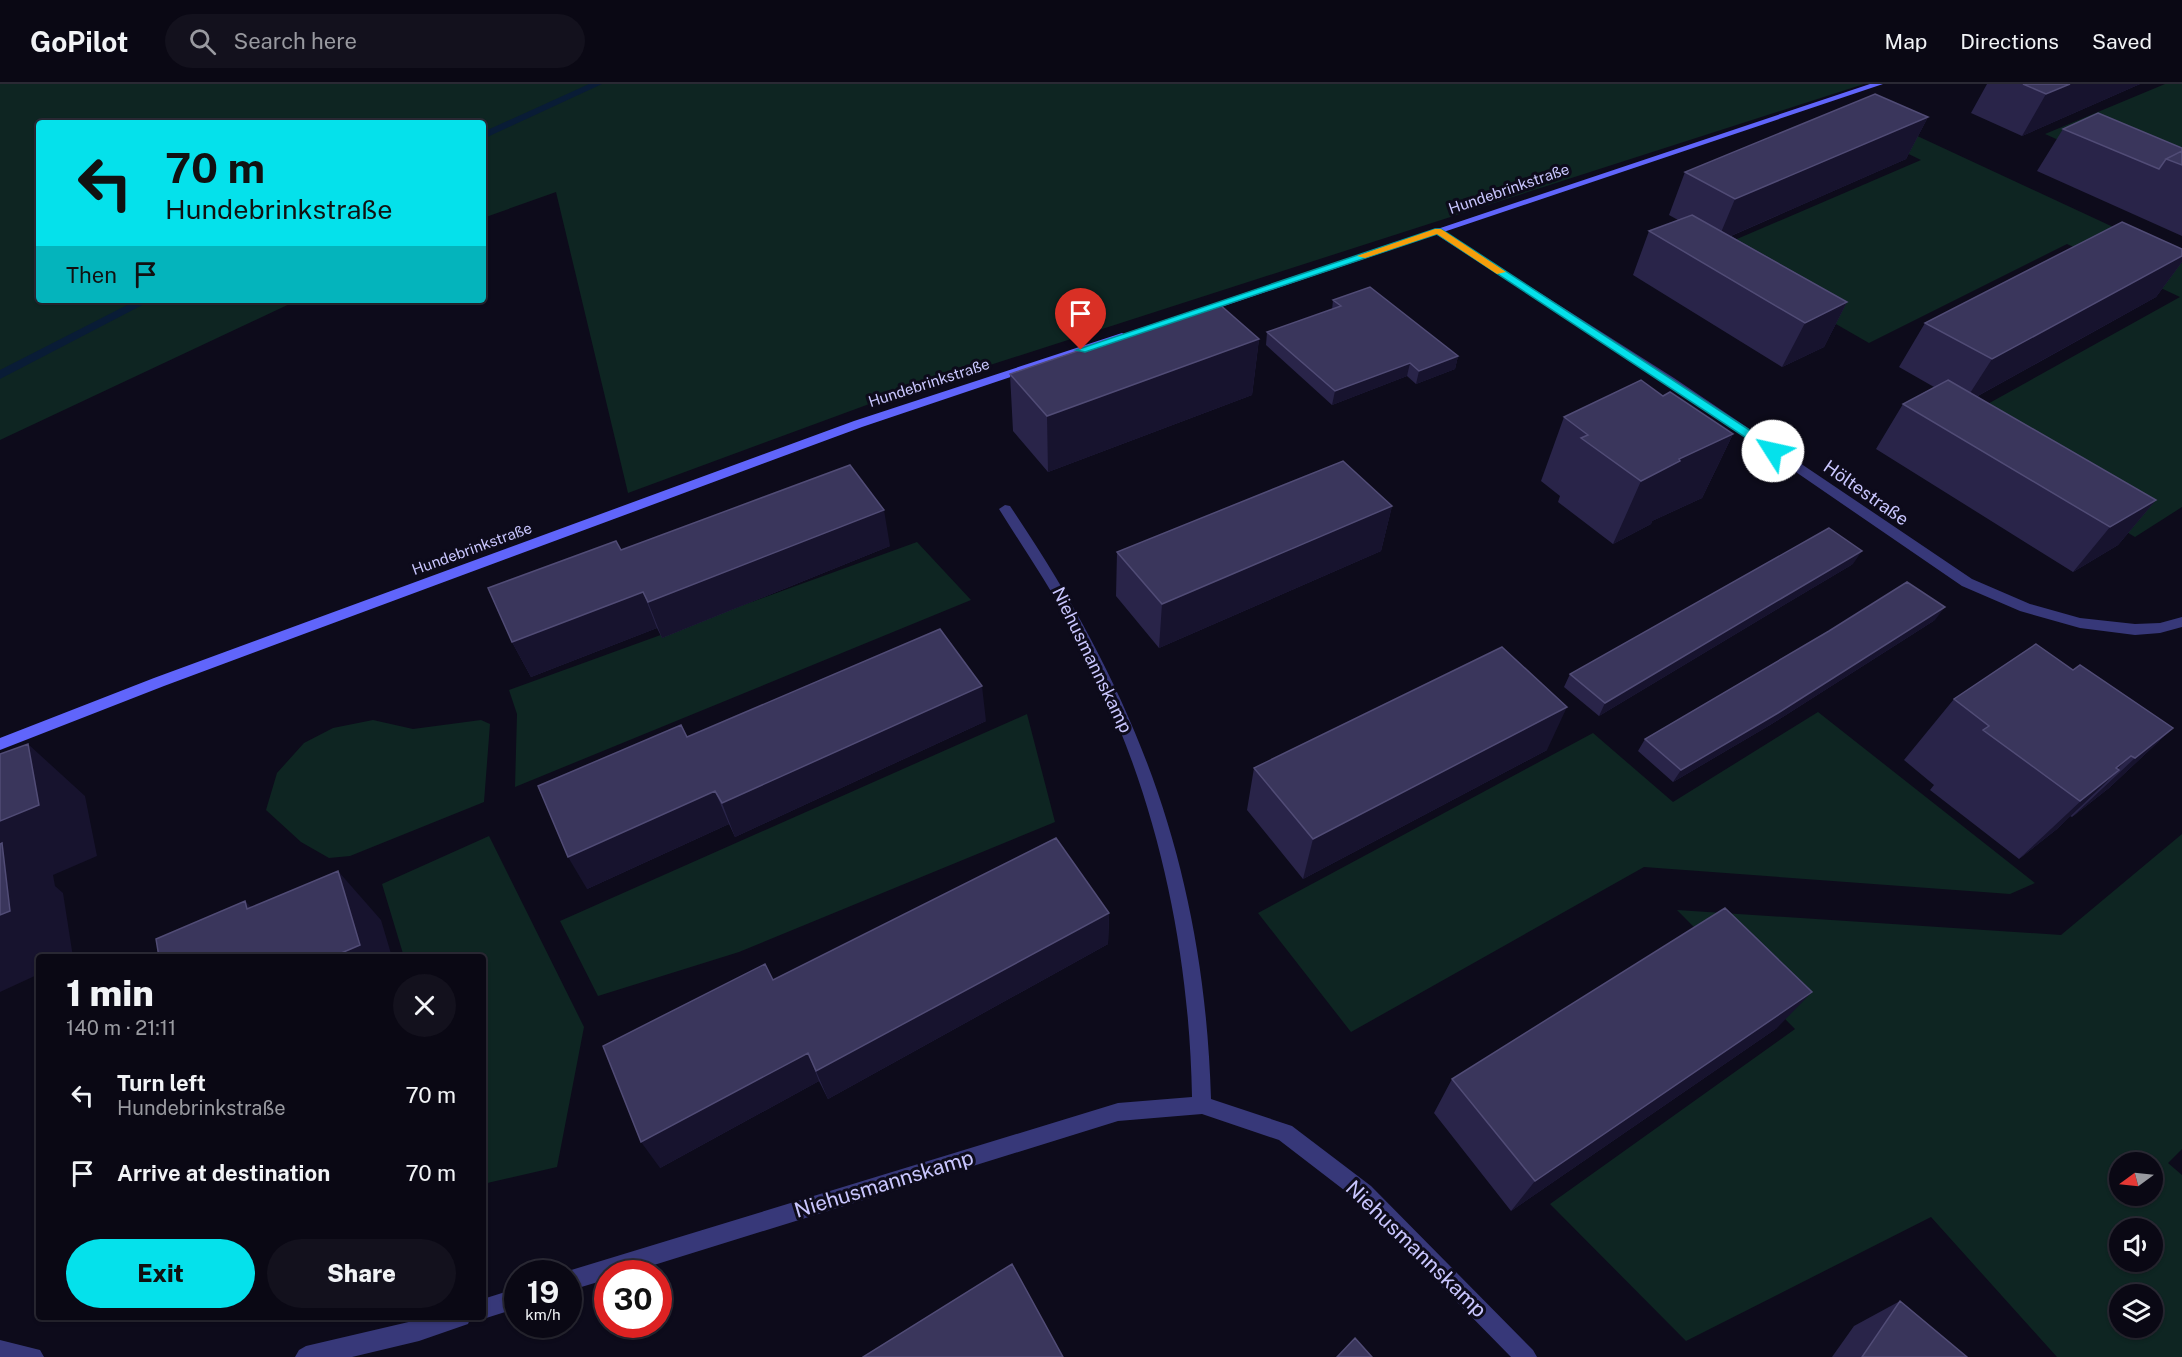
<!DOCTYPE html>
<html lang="en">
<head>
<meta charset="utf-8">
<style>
  body { margin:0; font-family:"Public Sans",sans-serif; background:#13111d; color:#f1f3f6; height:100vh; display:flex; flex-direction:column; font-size:22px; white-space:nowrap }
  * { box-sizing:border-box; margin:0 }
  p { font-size:20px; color:#999aa0 }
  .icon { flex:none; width:33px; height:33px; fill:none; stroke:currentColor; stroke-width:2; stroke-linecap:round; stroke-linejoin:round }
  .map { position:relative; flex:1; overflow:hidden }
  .side { position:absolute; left:36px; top:870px; width:450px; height:366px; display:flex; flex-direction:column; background:#0a0814; border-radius:6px; box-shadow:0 2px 4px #0004,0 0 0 2px #2a2934 }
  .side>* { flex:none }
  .banner { position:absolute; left:36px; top:36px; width:450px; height:183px; border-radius:6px; box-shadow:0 2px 4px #0004,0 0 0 2px #2a2934; background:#05e1eb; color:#111; overflow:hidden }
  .needle { width:39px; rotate:255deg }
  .controls { position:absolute; left:2109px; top:1068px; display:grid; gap:12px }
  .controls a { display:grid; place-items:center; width:54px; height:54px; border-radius:50%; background:#0a0814; box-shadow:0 2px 4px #0004,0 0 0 2px #2a2934; font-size:30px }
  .speed { position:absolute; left:504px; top:1176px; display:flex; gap:12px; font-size:30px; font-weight:700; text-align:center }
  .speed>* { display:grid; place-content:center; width:78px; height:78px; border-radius:50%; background:#0a0814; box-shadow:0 2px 4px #0004,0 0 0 2px #2a2934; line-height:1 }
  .speed small { font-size:15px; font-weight:400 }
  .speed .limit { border:9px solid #d22; background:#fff; color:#111 }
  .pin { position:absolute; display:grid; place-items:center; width:51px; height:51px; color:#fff; margin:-62px -26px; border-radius:50% 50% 50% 0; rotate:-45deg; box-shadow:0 0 6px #0007 }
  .pin .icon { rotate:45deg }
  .me { position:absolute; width:66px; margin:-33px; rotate:305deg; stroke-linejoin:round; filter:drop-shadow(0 0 4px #0008) }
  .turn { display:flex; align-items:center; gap:21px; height:126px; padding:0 30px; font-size:27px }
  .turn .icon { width:78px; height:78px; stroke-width:2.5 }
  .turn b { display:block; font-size:42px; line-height:51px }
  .then { display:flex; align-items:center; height:57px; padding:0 30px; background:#0003; gap:12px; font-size:22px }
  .round { display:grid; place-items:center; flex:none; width:63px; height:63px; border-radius:32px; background:#13111d }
  .head { display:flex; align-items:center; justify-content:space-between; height:102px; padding:0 30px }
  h1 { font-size:36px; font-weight:800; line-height:45px }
  .action { display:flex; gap:12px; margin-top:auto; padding:12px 30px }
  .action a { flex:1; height:69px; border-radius:36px; background:#05e1eb; color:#111; font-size:24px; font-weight:800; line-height:69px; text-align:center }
  .action a+a { background:#13111d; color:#f1f3f6 }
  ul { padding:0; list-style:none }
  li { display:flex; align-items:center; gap:18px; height:78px; padding:0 30px }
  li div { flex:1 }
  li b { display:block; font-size:22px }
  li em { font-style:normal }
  header { display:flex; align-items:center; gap:36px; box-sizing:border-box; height:84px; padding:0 30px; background:#0a0814; border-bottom:2px solid #2a2934 }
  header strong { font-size:28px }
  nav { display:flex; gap:33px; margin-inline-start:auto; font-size:21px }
  .search { width:420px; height:54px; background:#13111d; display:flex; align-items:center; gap:15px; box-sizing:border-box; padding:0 21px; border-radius:33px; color:#999aa0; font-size:22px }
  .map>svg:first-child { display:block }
</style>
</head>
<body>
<header>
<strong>GoPilot</strong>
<div class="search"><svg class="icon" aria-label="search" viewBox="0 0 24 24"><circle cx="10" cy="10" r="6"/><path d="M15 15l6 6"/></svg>Search here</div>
<nav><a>Map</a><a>Directions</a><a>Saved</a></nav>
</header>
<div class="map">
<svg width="2182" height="1273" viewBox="0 0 2182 1273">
  <rect width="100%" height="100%" fill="#0d0b1b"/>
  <path fill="#0e2522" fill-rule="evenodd" d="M0,0H1864L872,319L628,409L556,108L483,134V39H39V216H298L0,356Z
    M2165,0H2182V111L2045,50Z
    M1870,30L2182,175V423L2135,453L1948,342L2180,213L2067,160L1869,259L1709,167L1921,76L1847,40Z
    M917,458L971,516L515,703L517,630L509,606Z
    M1818,628L2035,799L2010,810L1644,783L1351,948L1258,829L1593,649L1673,718Z
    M1027,630L1055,738L739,868L598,912L560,837Z
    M373,636L413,645L481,636L490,640L484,718L350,772L329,774L301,758L266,726L277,689L304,659L333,644Z
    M2182,750V1065L2168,1079L2182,1091V1273H2057L1931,1133L1686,1257L1550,1120L1795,945L1677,826L2061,851ZM2120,1078H2152V1112H2120ZM2120,1144H2152V1178H2120ZM2120,1210H2152V1244H2120Z
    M489,752L584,943L557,1083L483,1100V873H404L382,800Z"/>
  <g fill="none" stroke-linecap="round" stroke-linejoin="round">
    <path fill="#091c36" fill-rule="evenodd" d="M589,0H602L483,55V48Z
      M137,216H152L0,295V286Z"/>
    <path fill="#373879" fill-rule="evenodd" d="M1438,144L1674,294L1972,495L2030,520L2080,534L2135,540L2160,539L2182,533V543L2160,549L2135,551L2080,544L2020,527L1962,502L1666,299L1434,149V145Z
      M1005,421L1010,422C1138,611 1204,785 1211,1015L1292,1042L1371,1102L1533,1266L1537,1273H1511L1357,1116L1279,1056L1202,1030L1118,1037L625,1190H608V1195L568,1207V1190H561L568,1187L1118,1019L1192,1013C1189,847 1150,683 1068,537C1047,498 1022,462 999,425Z
      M518,1204V1224L483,1235L477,1233H483V1215Z
      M430,1233H471L468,1240L419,1257L352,1273H295L299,1266L306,1262Z
      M0,1256L40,1266L44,1273H0Z"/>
    <path fill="#6065fb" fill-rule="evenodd" d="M1870,0H1883L1206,228H1198L1196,226Z
      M1122,249L1128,252L1126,254L862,343L164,602L0,666V654L154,594L854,337Z"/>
  </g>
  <path fill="#292449" d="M1987,0H2140L2022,52L1971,29Z
    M1928,33L1906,75L1731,152L1847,218L1824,263L1782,283L1633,191L1649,147L1678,136L1669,131L1685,88Z
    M2063,45L2182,64V152L2037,87Z
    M2182,165V178L2156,213L1976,313L2156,416L2118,461L2073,488L1876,365L1903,320L1934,303L1899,283L1925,239Z
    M1333,216L1458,272L1455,285L1416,300L1407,292L1332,321L1266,261L1267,248L1332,226Z
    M1259,255L1252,311L1048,388L1013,347L1010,290Z
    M1663,312L1733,350L1702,414L1652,437L1651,440L1613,460L1558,418L1560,412L1541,397L1564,333Z
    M1392,422L1381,467L1159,564L1116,512L1117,468Z
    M890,462L662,554L657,544L531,593L512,558L621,466Z
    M1853,480L1774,527L1599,632L1564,603L1570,590Z
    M1935,536L1770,641L1673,698L1638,667L1645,655Z
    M2073,586L2173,644L2109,704L2072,733L2070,732L2057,745L2019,775L1930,706L1934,701L1904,676L1954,615Z
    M986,637L735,753L729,740L587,805L687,653Z
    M1547,666L1303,795L1247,726L1254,684Z
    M1109,829L1108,860L828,1015L819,997L660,1084L773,896Z
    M1777,944L1511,1127L1434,1029L1452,995Z
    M1900,1217L1967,1273H1832L1854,1242Z"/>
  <path fill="#17132e" d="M2070,0H2140L2022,52L2046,10Z
    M1928,33L1906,75L1717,158L1735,115Z
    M2182,172V178L2156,213L1963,320L1992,275Z
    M1847,218L1824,263L1782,283L1805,239Z
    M1259,255L1252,311L1048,388L1047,332Z
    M1458,272L1455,285L1416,300L1419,287Z
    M1410,279L1407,292L1332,321L1335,307Z
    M1733,350L1702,414L1652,437L1651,440L1613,460L1641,397L1679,375Z
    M2156,416L2118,461L2073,488L2110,443Z
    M1392,422L1381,467L1159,564L1162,520Z
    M884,426L890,462L662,554L648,518Z
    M1862,467L1853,480L1774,527L1599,632L1605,619L1782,514Z
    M643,508L657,544L531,593L512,558Z
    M1945,523L1935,536L1770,641L1673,698L1681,686Z
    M982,602L986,637L735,753L722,719Z
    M1567,623L1547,666L1303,795L1313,755Z
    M2173,644L2109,704L2072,733L2135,674Z
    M28,660L85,712L97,772L53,791L55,802L63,809L73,873H39V890L0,908V737Z
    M2131,672L2101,701L2119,686L2057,745L2019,775L2116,684Z
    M715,707L729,740L587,805L568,773Z
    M338,787L381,836L392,873H332Z
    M245,817L294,865L247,825Z
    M1109,829L1108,860L828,1015L816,987Z
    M1812,908L1777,944L1511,1127L1535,1097Z
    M808,969L819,997L660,1084L641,1058Z"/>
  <path fill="#3a365c" stroke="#514c76" stroke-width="1.5" d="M2023,0H2070L2046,10Z
    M1875,10L1928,33L1735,115L1685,88Z
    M2098,29L2182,64V67L2166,75L2159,85L2063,45Z
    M2182,67V81L2166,75Z
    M1692,131L1847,218L1805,239L1649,147Z
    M2122,138L2182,165V172L1992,275L1925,239Z
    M1370,203L1458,272L1419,287L1410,279L1335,307L1267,248L1341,222L1333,216Z
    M1218,219L1259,255L1047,332L1010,290Z
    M1641,296L1663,312L1670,308L1733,350L1679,375L1680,377L1641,397L1581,354L1588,351L1564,333Z
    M1948,296L2156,416L2110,443L1903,320Z
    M1343,377L1392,422L1162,520L1117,468Z
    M850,381L884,426L648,518L643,508L512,558L488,504L616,457L621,466Z
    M1829,444L1862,467L1782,514L1605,619L1570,590Z
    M1907,498L1945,523L1778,629L1681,686L1645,655L1829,547Z
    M940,545L982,602L722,719L715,707L568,773L538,702L681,641L687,653Z
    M2036,560L2073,586L2080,581L2173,644L2135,674L2131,672L2116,684L2119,686L2080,717L1983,646L1989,642L1954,615Z
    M1502,563L1567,623L1313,755L1254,684Z
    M28,660L39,721L0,737V670Z
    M1056,754L1109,829L816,987L808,969L641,1058L603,962L765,880L773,896Z
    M2,759L10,827L0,831V760Z
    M338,787L360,861L332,873H159L156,855L245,817L247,825Z
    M1725,824L1812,908L1535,1097L1452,995Z
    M1012,1180L1063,1273H863Z
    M1900,1217L1967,1273H1862Z
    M1355,1254L1372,1273H1337Z"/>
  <path fill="#05e1eb" stroke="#039299" stroke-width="1.5" d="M1435,145H1441L1777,364V369H1769L1437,150L1085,268L1076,266Z"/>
  <path fill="#f59e0b" d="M1435,145H1441L1506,188L1497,190L1437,150L1365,174L1357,172Z"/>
  <g text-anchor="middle" stroke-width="6" stroke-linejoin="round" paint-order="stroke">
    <g font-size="15" fill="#c9c6fe" stroke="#0d0b1b">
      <text transform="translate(1509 105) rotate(-19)" y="5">Hundebrinkstraße</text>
      <text transform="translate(929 299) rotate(-18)" y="5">Hundebrinkstraße</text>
      <text transform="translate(472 465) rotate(-20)" y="5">Hundebrinkstraße</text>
    </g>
    <g font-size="18" fill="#c9c6fe" stroke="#0d0b1b">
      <text transform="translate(1866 409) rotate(35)" y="6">Höltestraße</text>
      <text transform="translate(1092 576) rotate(64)" y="6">Niehusmannskamp</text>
    </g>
    <g font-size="21" fill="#c9c6fe" stroke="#0d0b1b">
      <text transform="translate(884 1100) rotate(-17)" y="7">Niehusmannskamp</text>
      <text transform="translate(1416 1165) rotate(44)" y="7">Niehusmannskamp</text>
    </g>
  </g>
</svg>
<div class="controls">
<a><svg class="needle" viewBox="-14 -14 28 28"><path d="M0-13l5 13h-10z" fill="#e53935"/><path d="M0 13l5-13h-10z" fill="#999aa0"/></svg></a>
<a><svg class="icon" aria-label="sound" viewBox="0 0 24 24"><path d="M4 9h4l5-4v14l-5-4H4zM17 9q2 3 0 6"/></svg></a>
<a><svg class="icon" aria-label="layers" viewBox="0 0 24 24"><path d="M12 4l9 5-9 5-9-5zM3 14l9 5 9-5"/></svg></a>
</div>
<div class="speed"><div>19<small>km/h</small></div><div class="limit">30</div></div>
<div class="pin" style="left:1081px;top:266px;background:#d93025"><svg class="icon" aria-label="arrive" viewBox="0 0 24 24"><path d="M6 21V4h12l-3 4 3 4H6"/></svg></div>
<svg class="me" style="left:1773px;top:367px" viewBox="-20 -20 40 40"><circle r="19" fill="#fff"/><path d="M0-13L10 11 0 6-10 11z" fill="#05e1eb"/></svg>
<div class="banner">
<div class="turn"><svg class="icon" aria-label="left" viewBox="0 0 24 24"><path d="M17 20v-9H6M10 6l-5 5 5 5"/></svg><div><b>70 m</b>Hundebrinkstraße</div></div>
<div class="then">Then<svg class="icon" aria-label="arrive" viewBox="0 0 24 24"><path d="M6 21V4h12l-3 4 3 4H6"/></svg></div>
</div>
<section class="side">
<div class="head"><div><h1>1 min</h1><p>140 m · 21:11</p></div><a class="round"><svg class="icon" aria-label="close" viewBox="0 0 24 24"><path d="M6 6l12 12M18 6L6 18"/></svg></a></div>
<ul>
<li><svg class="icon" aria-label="left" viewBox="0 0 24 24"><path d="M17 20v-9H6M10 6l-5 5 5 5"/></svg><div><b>Turn left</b><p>Hundebrinkstraße</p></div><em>70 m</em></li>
<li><svg class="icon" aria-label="arrive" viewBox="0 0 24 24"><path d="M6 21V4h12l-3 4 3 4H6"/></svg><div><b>Arrive at destination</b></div><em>70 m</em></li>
</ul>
<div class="action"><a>Exit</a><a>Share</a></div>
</section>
</div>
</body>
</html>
